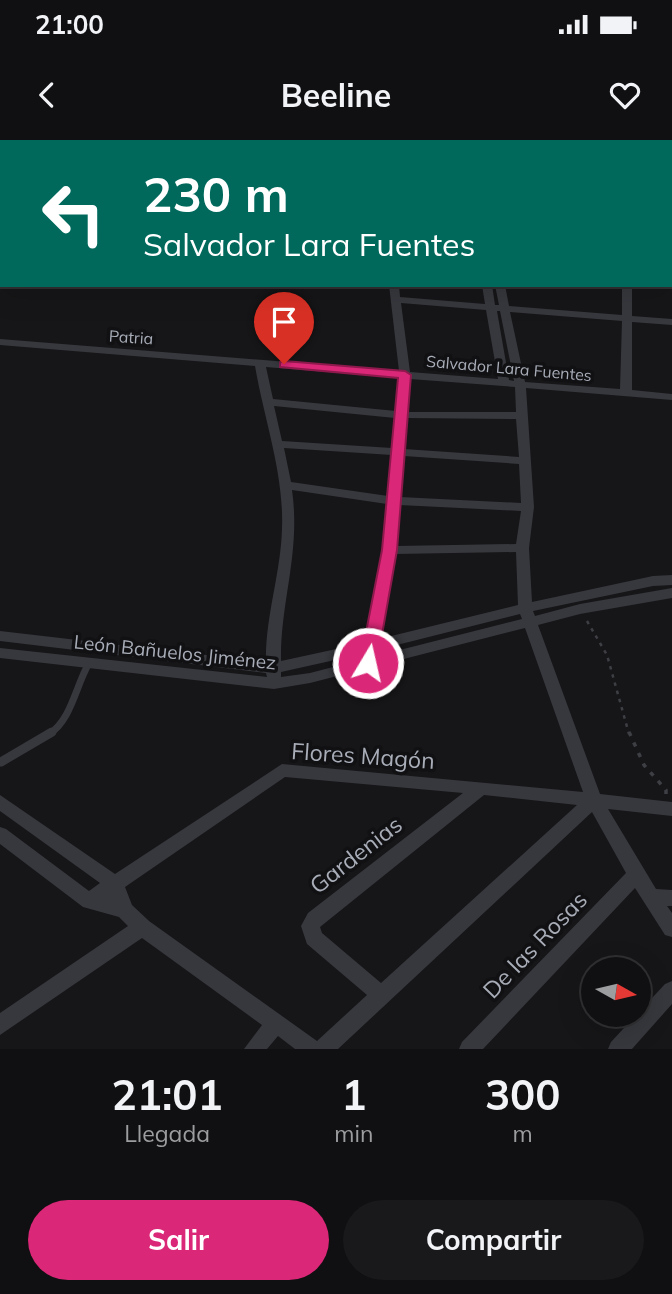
<!DOCTYPE html>
<html lang="es">
<head>
<meta charset="utf-8">
<style>
  body { margin:0; font-family:Mulish,sans-serif; background:#19191b; color:#f1f3f6; height:100vh; display:flex; flex-direction:column; font-size:26px; white-space:nowrap }
  * { box-sizing:border-box; margin:0 }
  p { font-size:23px; color:#9c9d9f }
  .icon { flex:none; width:38px; height:38px; fill:none; stroke:currentColor; stroke-width:2; stroke-linecap:round; stroke-linejoin:round }
  .map { position:relative; height:909px; overflow:hidden }
  .sheet { display:flex; flex-direction:column; background:#101012; flex:1 }
  .sheet>* { flex:none }
  .hud { position:absolute; left:0px; top:0px; width:672px; height:147px; box-shadow:0 7px 28px #0002,0 0 0 2px #303032; background:#00695c; color:#fff; overflow:hidden }
  .needle { width:46px; rotate:98deg }
  .controls { position:absolute; left:581px; top:817px; display:grid; gap:14px }
  .controls a { display:grid; place-items:center; width:70px; height:70px; border-radius:50%; background:#101012; box-shadow:0 7px 28px #0002,0 0 0 2px #303032; font-size:35px }
  .pin { position:absolute; display:grid; place-items:center; width:60px; height:60px; color:#fff; margin:-72px -30px; border-radius:50% 50% 50% 0; rotate:-45deg; box-shadow:0 0 7px #0007 }
  .pin .icon { rotate:45deg }
  .me { position:absolute; width:77px; margin:-38px; rotate:9deg; stroke-linejoin:round; filter:drop-shadow(0 0 5px #0008) }
  .turn { display:flex; align-items:center; gap:24px; height:147px; padding:0 28px; font-size:32px }
  .turn .icon { width:91px; height:91px; stroke-width:2.5 }
  .turn b { display:block; font-size:49px; line-height:60px }
  .eta { display:flex; justify-content:space-evenly; align-items:center; height:119px; text-align:center }
  .eta b { font-size:42px; font-weight:700; line-height:49px }
  .cta { display:flex; gap:14px; margin-top:auto; padding:14px 28px }
  .cta a { flex:1; height:80px; border-radius:42px; background:#db2777; color:#fff; font-size:28px; font-weight:700; line-height:80px; text-align:center }
  .cta a+a { background:#19191b; color:#f1f3f6 }
  .status { display:flex; justify-content:space-between; align-items:center; height:49px; padding:0 35px; background:#101012; direction:ltr }
  .status svg { height:19px; fill:currentColor }
  header { display:flex; justify-content:space-between; align-items:center; height:91px; padding:0 28px; background:#101012; font-size:32px; font-weight:700 }
  .map>svg:first-child { display:block }
</style>
</head>
<body>
<div class="status"><b>21:00</b><svg viewBox="0 0 49 12"><path d="M0 12V9h3v3zM5 12V6h3v6zM10 12V3h3v9zM15 12V0h3v12zM26 1h20v11H26zM47 4h2v5h-2z"/></svg></div>
<header><svg class="icon" aria-label="back" viewBox="0 0 24 24"><path d="M15 5l-7 7 7 7"/></svg>Beeline<svg class="icon" aria-label="heart" viewBox="0 0 24 24"><path d="M12 20l-8-8c-3-5 5-10 8-4 3-6 11-1 8 4z"/></svg></header>
<div class="map">
<svg width="672" height="909" viewBox="0 0 672 909">
  <rect width="100%" height="100%" fill="#161618"/>
  <g fill="none" stroke-linecap="round" stroke-linejoin="round">
    <path stroke="#3d3f44" stroke-width="2.5" stroke-dasharray="3.5 5" stroke-linecap="butt" d="M587,481L607,515L629,594"/>
    <path stroke="#3d3f44" stroke-width="3.5" stroke-dasharray="4.5 7" stroke-linecap="butt" d="M629,592L644,625L666,650V654"/>
    <path stroke="#37383d" stroke-width="4.5" d="M190,2L192,0
      M238,2L240,0"/>
    <path stroke="#37383d" stroke-width="7" d="M49,594C71,581 76,545 89,523"/>
    <path stroke="#37383d" stroke-width="9" d="M1,622L52,592"/>
    <path fill="#37383d" fill-rule="evenodd" d="M298,0H306L297,2Z
      M359,0H368L370,2H360Z
      M383,0H391L382,2Z
      M458,0H466V2H458Z
      M549,0H557V2H549Z
      M605,0H613V2H605Z
      M659,0H672V3L656,2Z
      M670,50H672V56L670,55Z
      M670,61H672V80L670,79Z
      M670,108H672V114H670Z
      M670,141L672,147L667,146L670,145Z
      M389,145H399L400,157L485,164L482,145H492L495,165H499L495,145H505L509,166L622,175V145H632V176L672,179V185L632,182V250L672,254V260L526,248L534,367L529,408L532,462L653,436L672,435V445L653,446L533,471L535,476L580,464L672,448V458L580,474L538,485L600,654L672,662V676L608,669L656,749L672,750V766H667L672,773V797L665,795L635,748L483,909H459L462,902L626,733L592,672L338,909H295L278,896L267,909H244L262,885L142,798L0,895V873L128,786L119,777L83,767L0,704V687L6,689L89,751L100,743L0,671V655L115,734L282,624L583,652L525,488L310,543L274,549L0,518V508L267,537L266,533L0,501V491L266,522C265,477 281,433 282,388C284,333 264,279 255,226L0,205V199L399,231ZM401,163L486,170L498,239L410,232ZM497,171H500L514,241L509,240ZM510,172L622,181L620,249L525,242ZM266,227L399,238L396,271L273,259ZM410,239L515,247L516,272H407ZM274,266L395,278L392,308L282,301ZM407,278L516,279L519,317L404,309ZM284,308L392,315L388,356L291,342ZM404,316L519,324L521,363L400,357ZM292,350L387,364L382,410L364,503L281,521C280,462 301,413 292,350ZM399,365L521,371L516,404L396,406ZM516,412L518,465L379,499L395,414ZM520,474L522,479L376,516L377,510ZM362,514L364,519L310,533L281,537V532ZM285,637L463,653L308,773L301,786L307,804L367,855L317,901L149,781L132,765L125,747ZM484,655L577,665L381,843L322,793L320,787Z
      M672,841V864L632,909H608L611,902L636,875H639V872L665,844Z"/>
  </g>
  <path fill="#db2777" stroke="#8e194d" stroke-width="2" d="M284,221L405,231L411,235L397,410L377,523L368,529L360,523L382,410L398,238L280,227V222Z"/>
  <g text-anchor="middle" stroke-width="7" stroke-linejoin="round" paint-order="stroke">
    <g font-size="16" fill="#a8adb8" stroke="#111113">
      <text transform="translate(131 197) rotate(4)" y="6">Patria</text>
      <text transform="translate(509 228) rotate(5)" y="6">Salvador Lara Fuentes</text>
    </g>
    <g font-size="19" fill="#a8adb8" stroke="#111113">
      <text transform="translate(175 512) rotate(6)" y="7">León Bañuelos Jiménez</text>
    </g>
    <g font-size="23" fill="#a8adb8" stroke="#111113">
      <text transform="translate(363 616) rotate(4)" y="8">Flores Magón</text>
      <text transform="translate(356 715) rotate(-38)" y="8">Gardenias</text>
      <text transform="translate(535 805) rotate(-46)" y="8">De las Rosas</text>
    </g>
  </g>
</svg>
<div class="controls">
<a><svg class="needle" viewBox="-14 -14 28 28"><path d="M0-13l5 13h-10z" fill="#e53935"/><path d="M0 13l5-13h-10z" fill="#9c9d9f"/></svg></a>
</div>
<div class="pin" style="left:284px;top:224px;background:#d93025"><svg class="icon" aria-label="arrive" viewBox="0 0 24 24"><path d="M6 21V4h12l-3 4 3 4H6"/></svg></div>
<svg class="me" style="left:368px;top:523px" viewBox="-20 -20 40 40"><circle r="17" fill="#db2777" stroke="#fff" stroke-width="3"/><path d="M0-11L8 9 0 5-8 9z" fill="#fff"/></svg>
<div class="hud">
<div class="turn"><svg class="icon" aria-label="left" viewBox="0 0 24 24"><path d="M17 20v-9H6M10 6l-5 5 5 5"/></svg><div><b>230 m</b>Salvador Lara Fuentes</div></div>
</div>
</div>
<section class="sheet">
<div class="eta">
<div><b>21:01</b><p>Llegada</p></div>
<div><b>1</b><p>min</p></div>
<div><b>300</b><p>m</p></div>
</div>
<div class="cta"><a>Salir</a><a>Compartir</a></div>
</section>
</body>
</html>
